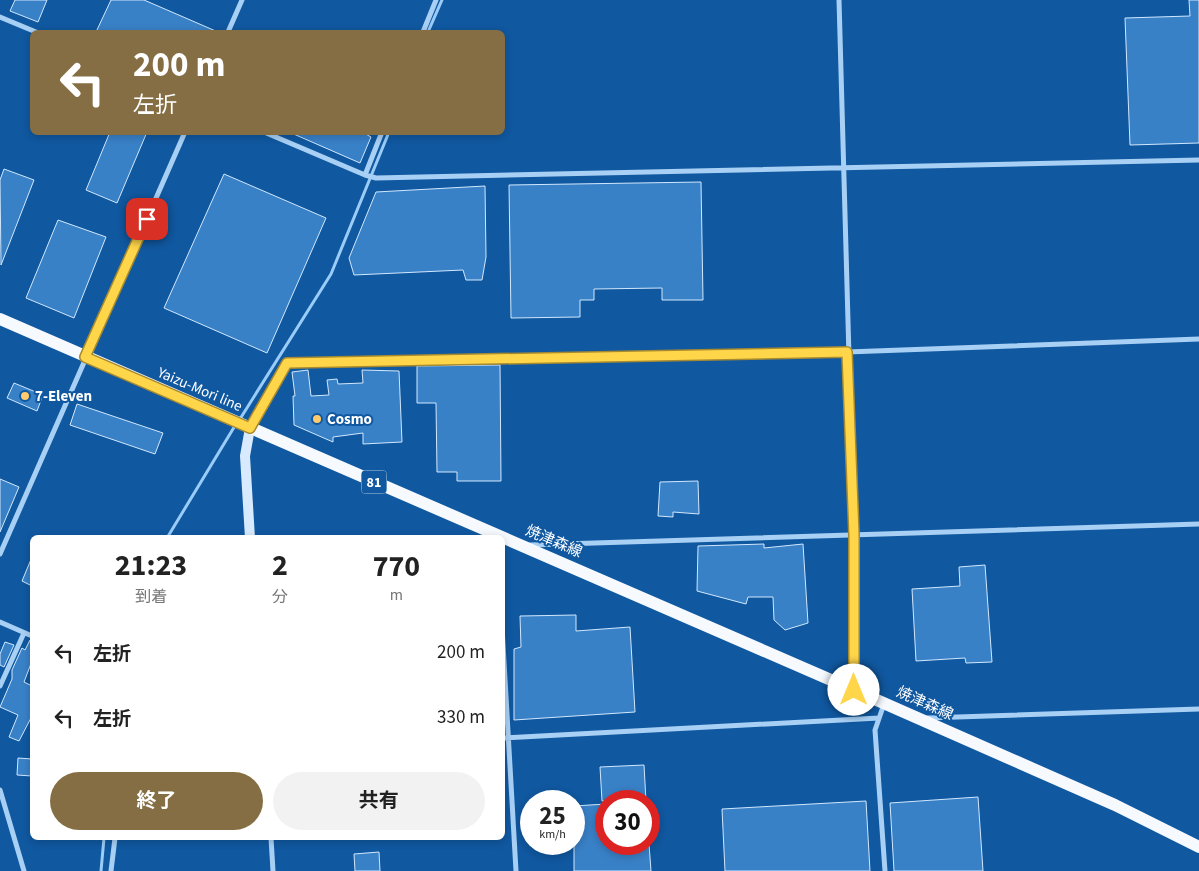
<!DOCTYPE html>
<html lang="ja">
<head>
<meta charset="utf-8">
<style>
  body { margin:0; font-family:"Source Sans 3","Noto Sans JP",sans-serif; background:#f2f2f2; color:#222; height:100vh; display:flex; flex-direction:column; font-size:19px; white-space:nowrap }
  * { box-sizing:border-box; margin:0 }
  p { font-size:16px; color:#767676 }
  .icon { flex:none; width:28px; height:28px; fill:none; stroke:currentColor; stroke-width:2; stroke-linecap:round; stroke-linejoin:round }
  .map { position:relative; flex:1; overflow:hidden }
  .details { position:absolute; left:30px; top:535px; width:475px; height:305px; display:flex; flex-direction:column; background:#fff; border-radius:8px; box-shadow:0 2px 8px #0003 }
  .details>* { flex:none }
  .guide { position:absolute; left:30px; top:30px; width:475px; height:105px; border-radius:8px; box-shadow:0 2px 8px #0003; background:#856e43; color:#fff; overflow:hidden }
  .speed { position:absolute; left:520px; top:790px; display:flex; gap:10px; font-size:25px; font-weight:700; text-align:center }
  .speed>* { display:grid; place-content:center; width:65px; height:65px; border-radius:50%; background:#fff; box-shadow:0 2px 8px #0003; line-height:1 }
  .speed small { font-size:12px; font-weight:400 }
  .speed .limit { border:8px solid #d22; background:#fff; color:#111 }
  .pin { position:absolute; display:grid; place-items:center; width:42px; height:42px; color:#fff; margin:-21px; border-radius:10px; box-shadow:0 2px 8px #0006 }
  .me { position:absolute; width:55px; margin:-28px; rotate:0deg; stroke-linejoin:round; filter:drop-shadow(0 0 4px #0008) }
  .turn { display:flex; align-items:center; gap:18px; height:105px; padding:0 20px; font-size:22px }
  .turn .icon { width:65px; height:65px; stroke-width:2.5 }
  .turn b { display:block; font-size:35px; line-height:42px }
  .eta { display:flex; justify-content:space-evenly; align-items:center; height:85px; text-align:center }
  .eta b { font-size:30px; font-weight:700; line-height:35px }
  .button { display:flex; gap:10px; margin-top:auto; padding:10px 20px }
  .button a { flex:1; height:58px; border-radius:30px; background:#856e43; color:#fff; font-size:20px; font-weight:700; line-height:58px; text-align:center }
  .button a+a { background:#f2f2f2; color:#222 }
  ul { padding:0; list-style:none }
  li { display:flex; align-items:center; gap:15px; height:65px; padding:0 20px }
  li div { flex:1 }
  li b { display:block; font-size:19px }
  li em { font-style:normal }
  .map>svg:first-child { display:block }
</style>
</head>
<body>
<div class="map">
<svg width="1199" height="871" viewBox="0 0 1199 871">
  <rect width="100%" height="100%" fill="#1058a0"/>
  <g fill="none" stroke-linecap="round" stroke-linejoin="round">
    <path stroke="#99ccf8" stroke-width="3" d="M428,32L442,0
      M240,419L331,274L389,132
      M167,538L236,424
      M101,871L104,838"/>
  </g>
  <path fill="#3981c7" stroke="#d1e8fe" d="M15,0H47L38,22L10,11Z
    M111,0H144L218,32H96Z
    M1189,0H1199V143L1130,145L1125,18L1190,16Z
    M110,132H147L117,203L86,190Z
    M289,132H362L371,137L360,163Z
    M4,169L34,180L1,265L0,180Z
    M224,174L326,218L267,353L164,308Z
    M701,182L703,300H662V288L594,289V300H580V317L511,318L509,185Z
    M485,186L486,257L482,280H466L463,270L354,275L349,258L376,192Z
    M58,220L106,237L74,318L26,298Z
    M500,365L501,481H457V472H437L436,403H417V366Z
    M308,370L311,396L329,395L327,380L337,379L338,384L363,383L362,370L399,371L402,442L363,444V433L333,437V442L294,425L293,396H295L292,372Z
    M14,383L43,395L37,411L7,398Z
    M77,404L163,433L155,454L70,425Z
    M0,479L19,487L0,532Z
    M698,481L699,514L673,512V517L658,516L660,482Z
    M764,544V548L803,544L808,623L785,630L774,620L773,597H748L746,604L697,591L698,546Z
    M32,557V586L22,581Z
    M985,565L992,662L966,663L965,658L916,661L912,589L960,586L959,567Z
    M576,615V631L630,627L635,712L514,720V649L521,647L520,616Z
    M30,640H32V661L24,682L32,686V716L19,741L9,737L18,715L0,707L12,679V670L22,648L25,650Z
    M5,642L14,645L4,667L0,665V654Z
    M18,758L32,759V776L17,775Z
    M644,765L646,801H602L600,767Z
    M978,797L983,871H894L890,803Z
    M866,801L870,871H725L722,809Z
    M606,804V844H649L651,871H574V806Z
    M379,852L380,871H355L354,854Z"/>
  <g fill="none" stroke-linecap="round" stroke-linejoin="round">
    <path stroke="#a8d0f5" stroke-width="5" d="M839,0L854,535V689
      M0,17L36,32
      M228,32L242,0
      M423,32L436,0
      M264,132L365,175L376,178L1199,160
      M365,175L382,132
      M251,428L287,363L847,352L1199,339
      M530,545L1199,524
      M0,554L185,132
      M0,622L32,636
      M502,627L516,871
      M0,686L24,633
      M884,704L875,730L885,871
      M927,718L1199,709
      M502,738L879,718
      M0,790L24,871
      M271,838L273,871
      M111,871L115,838"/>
    <path stroke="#d8ebfe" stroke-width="10" d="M250,538L245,456L250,428"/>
    <path stroke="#f6faff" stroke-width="12" d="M0,319L854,690L1115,805L1199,847"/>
  </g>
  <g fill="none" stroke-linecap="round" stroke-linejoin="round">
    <g stroke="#a68a30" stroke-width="12">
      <path id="route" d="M147,219L85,357L250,428L287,363L847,352L854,535V690"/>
    </g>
    <use href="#route" stroke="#ffd54a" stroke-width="9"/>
  </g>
  <g fill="#ffcb6c" stroke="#1058a0" stroke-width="2">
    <circle cx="25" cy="396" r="5"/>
    <circle cx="317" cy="419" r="5"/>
  </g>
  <g text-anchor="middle" stroke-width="4" stroke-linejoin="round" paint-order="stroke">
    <rect fill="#1058a0" stroke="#b7cde2" stroke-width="1" x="361.5" y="470.5" width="25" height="23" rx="4"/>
    <g font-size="14" font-weight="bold" fill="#fff">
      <text x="374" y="487">81</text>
    </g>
    <g font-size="15" fill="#fff" stroke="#1058a0">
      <text transform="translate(200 389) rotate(23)" y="5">Yaizu-Mori line</text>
      <text transform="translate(554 541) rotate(23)" y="5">焼津森線</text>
      <text transform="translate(925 703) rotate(24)" y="5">焼津森線</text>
    </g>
    <g font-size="15" font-weight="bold" fill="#fff" stroke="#1058a0" text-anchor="start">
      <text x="35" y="401">7-Eleven</text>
      <text x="327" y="424">Cosmo</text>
    </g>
  </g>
</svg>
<div class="speed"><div>25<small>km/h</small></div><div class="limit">30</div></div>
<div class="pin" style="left:147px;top:219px;background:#d93025"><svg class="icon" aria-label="arrive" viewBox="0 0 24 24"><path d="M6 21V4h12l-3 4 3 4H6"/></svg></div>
<svg class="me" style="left:854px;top:690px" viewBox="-20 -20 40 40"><circle r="19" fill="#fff"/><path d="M0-13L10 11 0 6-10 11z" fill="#ffd54a"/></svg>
<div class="guide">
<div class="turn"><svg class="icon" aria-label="left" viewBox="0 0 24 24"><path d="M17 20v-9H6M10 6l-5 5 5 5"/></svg><div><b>200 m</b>左折</div></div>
</div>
<section class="details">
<div class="eta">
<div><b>21:23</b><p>到着</p></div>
<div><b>2</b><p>分</p></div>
<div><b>770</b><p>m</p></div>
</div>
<ul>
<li><svg class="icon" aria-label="left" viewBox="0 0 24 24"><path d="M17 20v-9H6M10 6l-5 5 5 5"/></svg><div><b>左折</b></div><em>200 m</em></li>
<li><svg class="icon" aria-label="left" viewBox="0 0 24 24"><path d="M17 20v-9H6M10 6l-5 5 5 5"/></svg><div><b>左折</b></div><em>330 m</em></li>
</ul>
<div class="button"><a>終了</a><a>共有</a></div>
</section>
</div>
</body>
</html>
